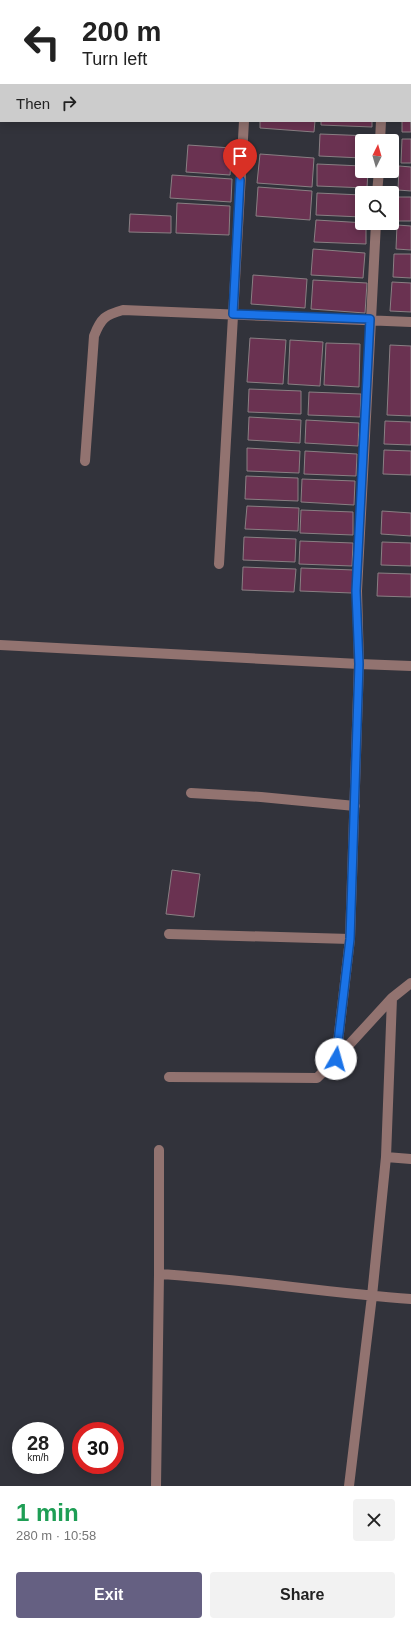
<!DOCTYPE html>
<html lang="en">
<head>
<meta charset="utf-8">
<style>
  body { margin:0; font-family:Arial,sans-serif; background:#f2f2f2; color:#222; height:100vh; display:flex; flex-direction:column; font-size:15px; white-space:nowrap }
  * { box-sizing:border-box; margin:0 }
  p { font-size:13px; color:#767676 }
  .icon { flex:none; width:22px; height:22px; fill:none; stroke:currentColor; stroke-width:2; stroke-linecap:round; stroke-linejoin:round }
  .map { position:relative; height:1486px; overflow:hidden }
  .drawer { display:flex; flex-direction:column; background:#fff; flex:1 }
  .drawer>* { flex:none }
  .hud { position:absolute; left:0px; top:0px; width:411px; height:122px; box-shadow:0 2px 10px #0003; background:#fff; color:#222; overflow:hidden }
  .needle { width:26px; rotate:5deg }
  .fabs { position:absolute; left:355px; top:134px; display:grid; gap:8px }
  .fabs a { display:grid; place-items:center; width:44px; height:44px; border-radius:4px; background:#fff; box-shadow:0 2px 10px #0003; font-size:20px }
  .speed { position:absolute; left:12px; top:1422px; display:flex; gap:8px; font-size:20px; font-weight:700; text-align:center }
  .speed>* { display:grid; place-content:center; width:52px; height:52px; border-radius:50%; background:#fff; box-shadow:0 2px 10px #0003; line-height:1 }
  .speed small { font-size:10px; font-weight:400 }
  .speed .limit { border:6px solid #d22; background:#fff; color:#111 }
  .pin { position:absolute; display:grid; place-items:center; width:34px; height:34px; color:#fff; margin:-41px -17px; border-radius:50% 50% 50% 0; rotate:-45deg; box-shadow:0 0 4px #0007 }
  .pin .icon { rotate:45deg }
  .me { position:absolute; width:44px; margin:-22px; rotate:7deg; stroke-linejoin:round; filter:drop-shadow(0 0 3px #0008) }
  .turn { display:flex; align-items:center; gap:14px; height:84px; padding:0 16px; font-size:18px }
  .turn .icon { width:52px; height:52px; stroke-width:2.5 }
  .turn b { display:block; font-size:28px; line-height:34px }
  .then { display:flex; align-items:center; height:38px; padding:0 16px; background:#0003; gap:8px; font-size:15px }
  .round { display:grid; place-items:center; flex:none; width:42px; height:42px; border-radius:4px; background:#f2f2f2 }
  .headline { display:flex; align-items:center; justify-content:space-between; height:68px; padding:0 16px }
  h1 { font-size:24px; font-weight:700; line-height:30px; color:#1e9e55 }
  .button { display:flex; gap:8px; margin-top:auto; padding:8px 16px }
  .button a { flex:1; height:46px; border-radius:4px; background:#656082; color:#fff; font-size:16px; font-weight:700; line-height:46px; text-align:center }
  .button a+a { background:#f2f2f2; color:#222 }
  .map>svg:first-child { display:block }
</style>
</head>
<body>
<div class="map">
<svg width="411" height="1486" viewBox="0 0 411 1486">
  <rect width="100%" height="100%" fill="#32333b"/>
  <path fill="#6a3251" stroke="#897f83" d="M324,0H378L324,1Z
    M410,108L411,132H402V121H410Z
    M260,121H315L314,132L260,128Z
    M321,121H372V127L321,125Z
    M320,134L371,136V141H362V158L319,156Z
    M402,139H411V163H401Z
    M188,145L232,148L230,175L186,172Z
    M260,154L314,158L312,187L257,183Z
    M317,164L362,166V171H368L367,188L317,186Z
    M399,166L411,167V191L398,190Z
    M172,175L232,179L231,202L170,198Z
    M258,187L312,191L310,220L256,216Z
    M317,193L362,195V217L316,215Z
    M398,197H411V221H397Z
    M177,203L230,206L229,235L176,233Z
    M130,214L171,216V233L129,232Z
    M316,220L366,223V244L314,242Z
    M397,225L411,226V250L396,249Z
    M313,249L365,253L363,278L311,275Z
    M394,254H411V278L393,277Z
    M253,275L307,279L305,308L251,304Z
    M313,280L367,283L365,313L311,309Z
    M392,282L411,283V312L390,311Z
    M250,338L286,340L283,384L247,382Z
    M290,340L323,342L320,386L288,384Z
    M326,343L360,344L359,387L324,385Z
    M390,345L411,346V416L387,415Z
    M249,389L301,391V414L248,412Z
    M309,392L361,394L360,417L308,415Z
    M249,417L301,420L300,443L248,440Z
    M306,420L359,423L358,446L305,443Z
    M385,421L411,422V445L384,444Z
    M247,448L300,451L299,473L247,471Z
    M384,450L411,451V475L383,474Z
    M305,451L357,454L356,476L304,474Z
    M246,476L298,478V501L245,499Z
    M302,479L355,481L354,505L301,502Z
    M247,506L299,508L298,531L245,529Z
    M301,510L353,512V535L300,533Z
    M382,511L411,513V536L381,534Z
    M244,537L296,539L295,562L243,560Z
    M300,541L353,543L352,566L299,564Z
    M382,542L411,543V566L381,565Z
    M243,567L296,569L294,592L242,590Z
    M301,568L354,570L352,593L300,591Z
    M378,573L411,574V597L377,596Z
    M172,870L200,874L194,917L166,914Z"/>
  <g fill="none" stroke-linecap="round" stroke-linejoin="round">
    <path stroke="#927370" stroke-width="10" d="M388,1V0
      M380,141L381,121
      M377,193L379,171
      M85,461L94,336C101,318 105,315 123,310L411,322
      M219,564L244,121
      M0,645L359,664L411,666
      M191,793L261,797L355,806
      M169,934L350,939
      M392,998L411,983
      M169,1077L317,1078L336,1059
      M386,1157L411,1159
      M159,1274C243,1279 327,1293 411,1299
      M156,1486L159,1274V1150
      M349,1486L372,1296L386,1157L392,998L336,1059L350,939L359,664L357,591L376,223"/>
  </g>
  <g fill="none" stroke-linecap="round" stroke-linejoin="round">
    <g stroke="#114b97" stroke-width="10">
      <path id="route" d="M240,180L233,314L370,319L356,591L359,664L350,939L336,1059"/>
    </g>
    <use href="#route" stroke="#1a73e8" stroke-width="7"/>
  </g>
</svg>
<div class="fabs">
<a><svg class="needle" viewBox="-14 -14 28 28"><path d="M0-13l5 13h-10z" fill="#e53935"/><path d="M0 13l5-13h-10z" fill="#767676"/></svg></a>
<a><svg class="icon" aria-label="search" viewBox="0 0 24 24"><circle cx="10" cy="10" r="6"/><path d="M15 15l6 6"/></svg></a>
</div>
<div class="speed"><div>28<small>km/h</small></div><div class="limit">30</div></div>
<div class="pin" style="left:240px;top:180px;background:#d93025"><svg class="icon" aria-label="arrive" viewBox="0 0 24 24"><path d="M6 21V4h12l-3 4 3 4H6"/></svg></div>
<svg class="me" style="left:336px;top:1059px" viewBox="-20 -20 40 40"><circle r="19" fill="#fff"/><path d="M0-13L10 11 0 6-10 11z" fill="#1a73e8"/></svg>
<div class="hud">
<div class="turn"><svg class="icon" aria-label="left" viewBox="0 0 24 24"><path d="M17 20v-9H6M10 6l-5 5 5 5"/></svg><div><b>200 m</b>Turn left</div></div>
<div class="then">Then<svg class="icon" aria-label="right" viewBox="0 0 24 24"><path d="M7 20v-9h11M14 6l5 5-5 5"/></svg></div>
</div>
</div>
<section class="drawer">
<div class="headline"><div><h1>1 min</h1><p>280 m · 10:58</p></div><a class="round"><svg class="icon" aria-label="close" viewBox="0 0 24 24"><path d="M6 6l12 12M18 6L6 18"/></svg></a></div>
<div class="button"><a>Exit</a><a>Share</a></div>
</section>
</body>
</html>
